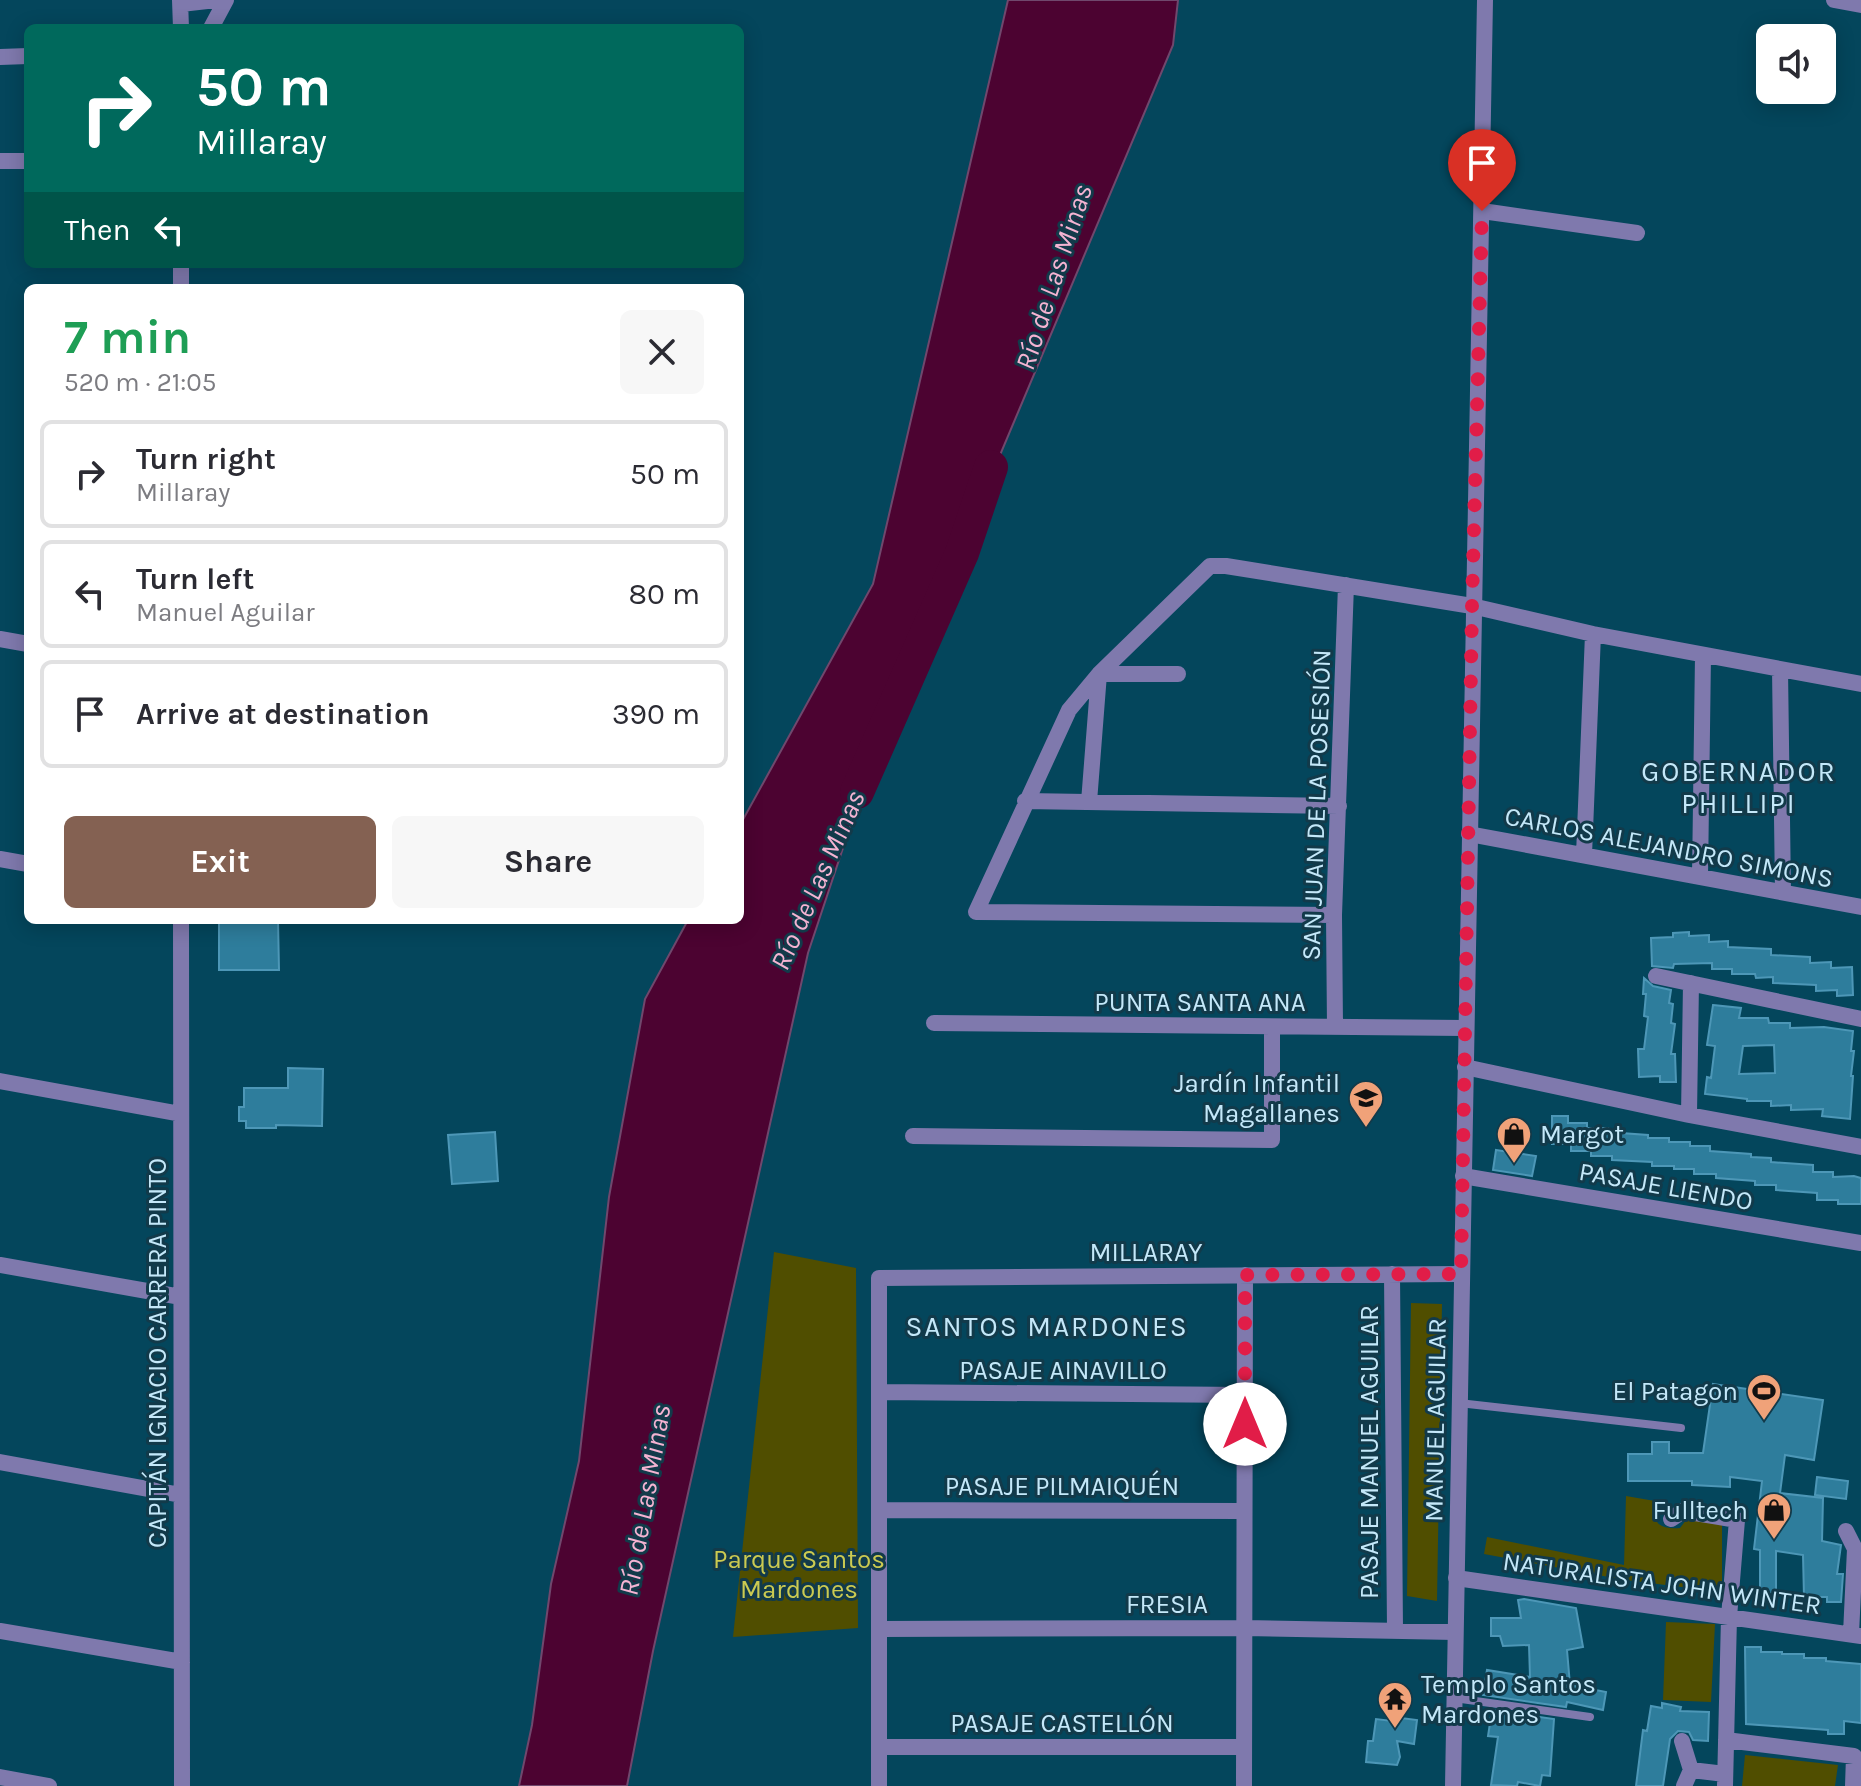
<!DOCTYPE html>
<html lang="en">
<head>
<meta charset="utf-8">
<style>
  body { margin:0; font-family:Karla,sans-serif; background:#f7f7f7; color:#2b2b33; height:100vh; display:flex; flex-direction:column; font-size:30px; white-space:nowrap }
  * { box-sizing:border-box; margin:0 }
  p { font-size:26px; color:#7c7c81 }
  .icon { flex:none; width:44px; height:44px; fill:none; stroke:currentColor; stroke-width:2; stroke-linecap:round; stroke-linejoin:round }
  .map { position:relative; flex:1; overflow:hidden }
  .panel { position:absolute; left:24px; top:284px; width:720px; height:640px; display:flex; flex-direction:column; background:#fff; border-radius:12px; box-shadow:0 4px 20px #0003 }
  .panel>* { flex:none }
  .banner { position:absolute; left:24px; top:24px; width:720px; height:244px; border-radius:12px; box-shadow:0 4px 20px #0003; background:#00695c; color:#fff; overflow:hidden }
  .buttons { position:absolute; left:1756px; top:24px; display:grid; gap:16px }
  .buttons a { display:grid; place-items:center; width:80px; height:80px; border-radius:12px; background:#fff; box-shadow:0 4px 20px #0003; font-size:40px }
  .pin { position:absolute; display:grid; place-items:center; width:68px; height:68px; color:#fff; margin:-82px -34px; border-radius:50% 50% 50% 0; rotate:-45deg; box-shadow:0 0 8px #0007 }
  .pin .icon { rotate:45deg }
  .me { position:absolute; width:88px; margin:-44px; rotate:0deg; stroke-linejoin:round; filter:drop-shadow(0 0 6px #0008) }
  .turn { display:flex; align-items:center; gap:28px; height:168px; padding:0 40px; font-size:36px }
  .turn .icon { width:104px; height:104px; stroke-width:2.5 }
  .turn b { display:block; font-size:56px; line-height:68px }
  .then { display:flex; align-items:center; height:76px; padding:0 40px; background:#0003; gap:16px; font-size:30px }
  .round { display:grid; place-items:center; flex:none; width:84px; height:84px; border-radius:12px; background:#f7f7f7 }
  .headline { display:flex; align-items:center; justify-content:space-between; height:136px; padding:0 40px }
  h1 { font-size:48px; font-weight:700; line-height:60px; color:#1e9e55 }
  .button { display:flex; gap:16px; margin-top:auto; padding:16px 40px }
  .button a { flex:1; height:92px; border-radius:12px; background:#846152; color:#fff; font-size:32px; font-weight:700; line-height:92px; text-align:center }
  .button a+a { background:#f7f7f7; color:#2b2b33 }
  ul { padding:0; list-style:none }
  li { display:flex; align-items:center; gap:24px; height:108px; margin:0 16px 12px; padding:0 24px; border:4px solid #e1e1e2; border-radius:12px }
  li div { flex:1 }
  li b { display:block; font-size:30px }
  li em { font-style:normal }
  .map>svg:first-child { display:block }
</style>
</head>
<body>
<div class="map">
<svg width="1861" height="1786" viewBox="0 0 1861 1786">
  <rect width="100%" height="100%" fill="#04465c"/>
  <path fill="#504e00" d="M774,1252L856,1268L858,1628L733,1637Z
    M1411,1303L1442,1304L1437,1601L1407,1596Z
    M1626,1496L1655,1501C1650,1522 1660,1530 1680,1528L1689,1516L1722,1521V1592L1625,1580L1484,1554L1487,1537L1624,1565Z
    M1666,1622L1715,1624L1711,1702L1663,1700Z
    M1745,1755L1838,1765L1835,1786H1742Z"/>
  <path fill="#4c0331" stroke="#70486d" stroke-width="2" d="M1008,0H1178L1173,45L876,749L808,953L653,1651L627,1786H519L532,1725L551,1584L579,1461L609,1197L645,999L688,920H740V825L873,584Z"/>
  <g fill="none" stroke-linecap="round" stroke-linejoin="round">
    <path stroke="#4c0331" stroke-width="34" d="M857,792L962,553L991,467"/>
  </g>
  <path fill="#2e7d9c" stroke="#4d97b7" stroke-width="2" fill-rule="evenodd" d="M219,920H278L279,970H219Z
    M1689,932V936L1709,935V942L1728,941V947L1771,949V955L1810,957V963L1831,962V968L1852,967L1853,995L1837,996V990L1816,991V985L1773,983V977L1756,978L1755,974H1732V969H1712V963L1674,964L1673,968L1652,966L1651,938L1673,937V933Z
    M1644,978L1653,986L1671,990L1669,1003L1673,1004L1671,1023L1675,1024L1671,1054H1675L1676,1082H1660V1076L1639,1077L1638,1049H1644L1648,1017L1644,1016L1646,994H1643Z
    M1713,1005L1741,1008L1739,1018H1768L1769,1023H1790V1028L1824,1027L1853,1031L1851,1051H1854L1851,1076H1853L1850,1119L1822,1116L1823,1109L1791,1110V1105L1771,1106V1101H1747V1099L1705,1094L1707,1077L1711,1078L1715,1046L1707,1045ZM1774,1045L1775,1073L1739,1074L1743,1046Z
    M288,1068L323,1069L322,1126L276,1125V1128H246V1121H239V1107H244V1088H288Z
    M1552,1116H1568V1123H1587V1128H1608L1607,1132L1648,1135V1138H1669V1142H1690V1146H1710V1151L1751,1154V1157L1771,1158V1162L1813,1165V1172H1833V1177L1854,1176L1861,1178V1204H1838V1200H1817V1193L1776,1190V1185H1755V1181L1716,1178V1174H1694V1169H1674V1166H1652V1162L1612,1160V1156H1591V1151H1571V1144H1552Z
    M495,1132L498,1181L452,1184L448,1135Z
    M1496,1150L1536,1156L1532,1176L1493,1170Z
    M1713,1384L1823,1400L1814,1460L1785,1455L1780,1493L1823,1498L1822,1541L1841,1545L1837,1574H1843L1841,1602H1827V1597H1804L1803,1555L1776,1551V1593H1760V1550L1754,1549L1762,1481L1730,1477V1487L1692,1485V1481H1628V1454H1652V1442H1669V1453H1703Z
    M1817,1477L1848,1481L1846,1499L1815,1495Z
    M1524,1599L1576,1608L1583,1647L1567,1650L1570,1685L1606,1692L1603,1710L1567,1702L1566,1707L1483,1695L1487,1670L1530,1677L1529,1645L1503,1646L1500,1636H1491V1618H1521L1518,1600Z
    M1745,1647H1761V1652H1782V1654H1804V1658H1826V1661L1861,1664V1723L1844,1721V1734H1828V1730L1746,1724Z
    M1662,1703L1681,1707L1680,1711L1709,1712L1708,1741L1693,1740L1689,1732L1678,1731L1670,1739L1663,1786H1636L1643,1730L1647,1731L1651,1706L1662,1708Z
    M1492,1710L1554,1719L1550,1776L1542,1775L1540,1786L1518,1782L1517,1786L1491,1785L1498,1737L1488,1736Z
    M1401,1718L1417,1720L1414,1744L1397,1741L1400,1757L1397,1765L1366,1762L1368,1741H1373L1376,1719L1400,1722Z"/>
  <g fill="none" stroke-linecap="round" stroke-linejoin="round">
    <path stroke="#7f79ad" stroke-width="8" d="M1459,1403L1681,1428
      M1454,1698L1590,1717"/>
    <path stroke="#7f79ad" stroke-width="16" d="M180,0L181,28
      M1834,0L1861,5
      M181,4L216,0
      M211,28L226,0
      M0,57L28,56
      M0,161H28
      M1482,211L1637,233
      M181,264V288
      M0,639L28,644
      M1780,669L1783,892
      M1025,801L1339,806
      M1089,802L1099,674H1178
      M1469,834L1861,907
      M1584,855L1593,634
      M0,859L28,864
      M1700,877L1703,655
      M1334,915L976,912L1069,710L1099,674L1210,566H1226L1472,606L1593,634L1861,684
      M181,920L182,1786
      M1656,976L1861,1019
      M934,1023L1465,1028
      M1335,1027L1334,915L1346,585
      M1465,1067L1689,1115L1861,1147
      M0,1081L181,1114
      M1689,1115L1691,983
      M913,1136L1272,1140V1027
      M1463,1176L1861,1243
      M0,1265L181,1297
      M1392,1274L1395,1630
      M881,1392L1245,1395
      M0,1462L181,1495
      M879,1510L1244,1511
      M1671,1519L1683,1511L1737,1520L1729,1617L1725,1786
      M1846,1531L1855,1549L1851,1634
      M1456,1578L1861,1636
      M879,1629L1244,1628L1455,1632
      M0,1631L182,1662
      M1726,1740L1854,1756L1853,1786
      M1682,1741L1691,1770
      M879,1747H1244
      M0,1777L49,1786
      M879,1786V1278L1461,1274
      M1244,1786L1245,1275
      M1684,1786L1691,1770L1725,1774"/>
    <path stroke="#7f79ad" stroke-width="16" d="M1453,1786L1485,0"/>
  </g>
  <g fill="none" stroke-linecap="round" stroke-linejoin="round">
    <path stroke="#e11d48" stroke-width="14" stroke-dasharray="0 25.2" d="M1245,1424V1275L1461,1274L1472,606L1482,211"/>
  </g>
  <defs>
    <g id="school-pin" transform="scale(1.8)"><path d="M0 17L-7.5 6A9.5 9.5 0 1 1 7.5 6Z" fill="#f0a279" stroke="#123a4a"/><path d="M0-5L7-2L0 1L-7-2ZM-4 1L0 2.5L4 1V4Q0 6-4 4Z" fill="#111"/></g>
    <g id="shop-pin" transform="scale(1.8)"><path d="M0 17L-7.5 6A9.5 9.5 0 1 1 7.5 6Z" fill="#f0a279" stroke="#123a4a"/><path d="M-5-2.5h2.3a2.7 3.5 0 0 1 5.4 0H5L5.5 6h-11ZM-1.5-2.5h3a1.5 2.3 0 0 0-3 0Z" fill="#111"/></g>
    <g id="stadium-pin" transform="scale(1.8)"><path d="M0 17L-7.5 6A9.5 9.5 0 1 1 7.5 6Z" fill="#f0a279" stroke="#123a4a"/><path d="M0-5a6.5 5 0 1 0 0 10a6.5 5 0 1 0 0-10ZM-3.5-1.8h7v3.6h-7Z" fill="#111"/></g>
    <g id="temple-pin" transform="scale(1.8)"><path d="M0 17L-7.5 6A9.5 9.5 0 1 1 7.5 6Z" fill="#f0a279" stroke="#123a4a"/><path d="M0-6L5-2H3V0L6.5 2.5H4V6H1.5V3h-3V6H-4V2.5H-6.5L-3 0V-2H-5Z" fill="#111"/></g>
  </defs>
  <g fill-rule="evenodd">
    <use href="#school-pin" x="1366" y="1098"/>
    <use href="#shop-pin" x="1514" y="1134"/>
    <use href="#stadium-pin" x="1764" y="1391"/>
    <use href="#shop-pin" x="1774" y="1510"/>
    <use href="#temple-pin" x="1395" y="1699"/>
  </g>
  <g text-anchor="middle" stroke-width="6" stroke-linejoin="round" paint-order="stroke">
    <g font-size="26" fill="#c4e8f9" stroke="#123a4a">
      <text transform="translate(1316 805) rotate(-88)" y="9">SAN JUAN DE LA POSESIÓN</text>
      <text transform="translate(1669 847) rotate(11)" y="9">CARLOS ALEJANDRO SIMONS</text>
      <text x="1200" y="1011">PUNTA SANTA ANA</text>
      <text transform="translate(1666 1186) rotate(10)" y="9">PASAJE LIENDO</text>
      <text x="1146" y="1261">MILLARAY</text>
      <text transform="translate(157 1353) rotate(-90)" y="9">CAPITÁN IGNACIO CARRERA PINTO</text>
      <text x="1063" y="1379">PASAJE AINAVILLO</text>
      <text transform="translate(1435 1420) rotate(-89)" y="9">MANUEL AGUILAR</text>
      <text transform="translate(1369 1452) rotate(-90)" y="9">PASAJE MANUEL AGUILAR</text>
      <text x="1062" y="1495">PASAJE PILMAIQUÉN</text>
      <text transform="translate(1662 1583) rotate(8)" y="9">NATURALISTA JOHN WINTER</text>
      <text x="1167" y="1613">FRESIA</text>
      <text x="1062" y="1732">PASAJE CASTELLÓN</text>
    </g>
    <g font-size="26" fill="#c4e8f9" stroke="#123a4a" text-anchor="end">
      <text x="1340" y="1092">Jardín Infantil<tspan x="1340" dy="30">Magallanes</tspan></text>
      <text x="1540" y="1143" text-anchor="start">Margot</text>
      <text x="1738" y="1400">El Patagon</text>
      <text x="1748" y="1519">Fulltech</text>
      <text x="1421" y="1693" text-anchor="start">Templo Santos<tspan x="1421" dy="30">Mardones</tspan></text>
    </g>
    <g font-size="26" fill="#cbca51" stroke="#123a4a">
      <text x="799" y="1568">Parque Santos<tspan x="799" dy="30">Mardones</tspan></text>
    </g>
    <g font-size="28" font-style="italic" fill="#f4b3d2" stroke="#123a4a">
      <text transform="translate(1053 277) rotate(-72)" y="10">Río de Las Minas</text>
      <text transform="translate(817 880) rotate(-66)" y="10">Río de Las Minas</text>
      <text transform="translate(644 1500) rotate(-80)" y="10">Río de Las Minas</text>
    </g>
    <g font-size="28" letter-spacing="2" fill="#c4e8f9" stroke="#123a4a">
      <text x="1739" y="781">GOBERNADOR<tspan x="1739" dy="32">PHILLIPI</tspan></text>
      <text x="1047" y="1336">SANTOS MARDONES</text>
    </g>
  </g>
</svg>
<div class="buttons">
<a><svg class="icon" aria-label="sound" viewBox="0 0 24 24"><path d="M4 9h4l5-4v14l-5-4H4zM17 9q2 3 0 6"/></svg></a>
</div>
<div class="pin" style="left:1482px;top:211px;background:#d93025"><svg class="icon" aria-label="arrive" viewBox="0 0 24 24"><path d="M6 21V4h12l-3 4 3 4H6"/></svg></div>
<svg class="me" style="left:1245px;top:1424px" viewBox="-20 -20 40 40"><circle r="19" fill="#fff"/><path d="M0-13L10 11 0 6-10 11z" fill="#e11d48"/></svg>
<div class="banner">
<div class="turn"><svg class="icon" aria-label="right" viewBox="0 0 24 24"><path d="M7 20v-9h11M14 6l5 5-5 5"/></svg><div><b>50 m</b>Millaray</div></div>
<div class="then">Then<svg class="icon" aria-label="left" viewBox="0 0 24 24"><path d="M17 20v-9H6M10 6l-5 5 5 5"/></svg></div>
</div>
<section class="panel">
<div class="headline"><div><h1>7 min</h1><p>520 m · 21:05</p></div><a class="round"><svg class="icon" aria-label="close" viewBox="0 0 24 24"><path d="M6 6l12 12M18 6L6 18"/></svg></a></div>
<ul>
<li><svg class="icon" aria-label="right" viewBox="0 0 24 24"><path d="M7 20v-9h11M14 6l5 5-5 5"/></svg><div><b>Turn right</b><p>Millaray</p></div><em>50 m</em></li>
<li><svg class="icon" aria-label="left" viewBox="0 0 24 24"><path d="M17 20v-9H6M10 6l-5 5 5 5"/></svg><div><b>Turn left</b><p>Manuel Aguilar</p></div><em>80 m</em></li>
<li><svg class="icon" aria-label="arrive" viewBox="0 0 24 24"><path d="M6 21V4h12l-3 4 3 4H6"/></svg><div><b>Arrive at destination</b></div><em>390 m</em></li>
</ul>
<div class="button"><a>Exit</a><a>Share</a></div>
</section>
</div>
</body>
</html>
